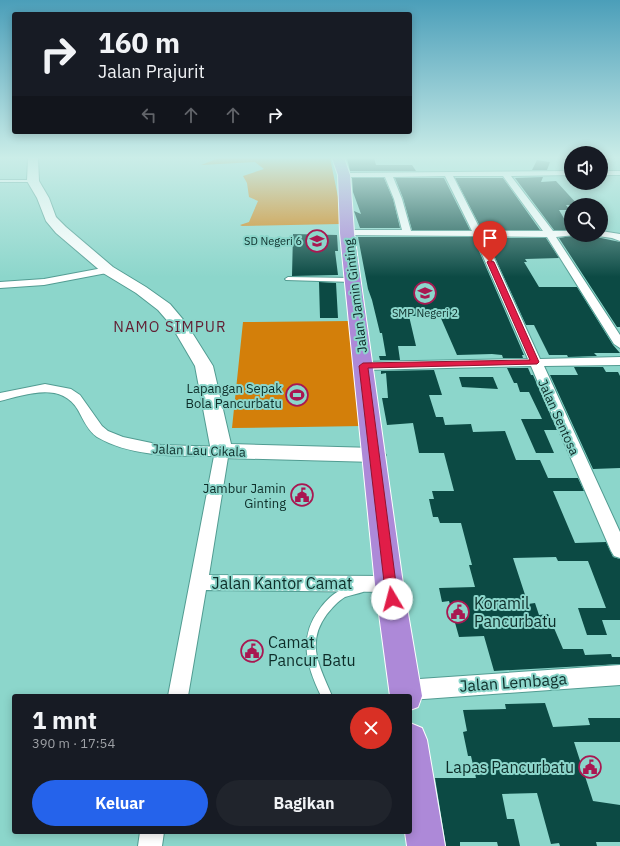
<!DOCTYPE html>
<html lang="id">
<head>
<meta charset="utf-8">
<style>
  body { margin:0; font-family:"IBM Plex Sans",sans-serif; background:#20242c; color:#f1f3f6; height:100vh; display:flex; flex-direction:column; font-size:15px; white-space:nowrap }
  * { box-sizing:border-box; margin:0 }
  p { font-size:13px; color:#9ea1a6 }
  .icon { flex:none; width:22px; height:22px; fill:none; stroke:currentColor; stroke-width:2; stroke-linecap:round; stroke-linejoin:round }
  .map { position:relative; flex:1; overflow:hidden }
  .drawer { position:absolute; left:12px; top:694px; width:400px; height:140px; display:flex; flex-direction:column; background:#171b24; border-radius:4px; box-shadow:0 2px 10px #0003 }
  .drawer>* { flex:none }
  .top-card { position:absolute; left:12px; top:12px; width:400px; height:122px; border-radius:4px; box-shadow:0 2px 10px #0003; background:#171b24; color:#f1f3f6; overflow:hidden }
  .controls { position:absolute; left:564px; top:146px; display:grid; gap:8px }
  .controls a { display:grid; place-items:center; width:44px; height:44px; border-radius:50%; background:#171b24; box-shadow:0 2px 10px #0003; font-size:20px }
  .pin { position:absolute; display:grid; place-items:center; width:34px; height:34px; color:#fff; margin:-41px -17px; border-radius:50% 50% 50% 0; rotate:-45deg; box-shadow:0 0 4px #0007 }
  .pin .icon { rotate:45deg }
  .me { position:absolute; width:44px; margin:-22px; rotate:352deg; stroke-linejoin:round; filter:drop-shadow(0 0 3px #0008) }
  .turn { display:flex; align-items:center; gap:14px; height:84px; padding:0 20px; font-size:18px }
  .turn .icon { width:52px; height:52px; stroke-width:2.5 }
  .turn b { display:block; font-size:28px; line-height:34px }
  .lanes { display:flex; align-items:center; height:38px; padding:0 20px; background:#0003; justify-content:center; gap:20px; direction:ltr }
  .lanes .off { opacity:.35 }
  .round { display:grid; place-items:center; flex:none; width:42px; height:42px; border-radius:21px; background:#20242c }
  .headline { display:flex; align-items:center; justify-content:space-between; height:68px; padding:0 20px }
  h1 { font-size:24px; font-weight:700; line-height:30px }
  .button { display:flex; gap:8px; margin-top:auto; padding:8px 20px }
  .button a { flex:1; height:46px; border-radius:24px; background:#2563eb; color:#fff; font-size:16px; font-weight:700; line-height:46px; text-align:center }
  .button a+a { background:#20242c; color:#f1f3f6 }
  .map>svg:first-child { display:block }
</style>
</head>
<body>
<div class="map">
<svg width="620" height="846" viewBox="0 0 620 846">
  <rect width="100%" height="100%" fill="#8cd6cb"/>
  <path fill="#d37f0a" d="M219,158H330L338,197L340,224L242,226L240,225L249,222L258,201L249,197L247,183L243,176L264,169L255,162L201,165Z
    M349,321L363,426L232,428L243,322Z"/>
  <path fill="#0c4a44" d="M347,158H374L376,165H412L416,171H350Z
    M537,160L550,162L547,170H532Z
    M543,177L541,182L556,181L578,205H566L570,210H559L571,230H554L515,178Z
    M352,178H384L393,199L400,228H360L354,211L361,214L353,192Z
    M395,178H444L470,230H412L403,198Z
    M455,178H503L540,230H482Z
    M293,234L337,235L338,251H335L338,275L292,276Z
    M577,235L579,237L601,238L620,242V327H617L559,238Z
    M358,237H473L524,355H522L523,358H503L502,355L492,354L457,355L440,316H409L416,346H398L400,360H380L379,356H386L382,333H380L372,300L368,289Z
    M486,238H546L559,258L525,259L527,262H524L539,287H577L613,345L620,353H594L597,356L568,357L567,355H549L534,325H526Z
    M319,282L336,283L338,318H320Z
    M574,367H603L606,372H618L620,376V468L593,469L550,375H578Z
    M507,368H528L531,375H533L557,430H544L554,453H536L521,419H542L529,392H520L517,383H514Z
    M434,370L442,395H429L436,417H443L445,425L471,424L473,432L505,431L516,460H540L548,478H578L584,491H553L575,543L606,542L613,557L620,559V620H602L607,635H587L578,608H606L588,561H558L556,557L513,558L528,604L535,603L539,615L548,614L563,649H583L585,655L611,654L612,657H620V664L494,671L484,636L459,637L449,601L442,602L439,588L475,587L469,565H472L461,523H440L438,517H433L429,499H434L432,491H454L444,453H419L413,423L387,425L382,398H388L386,373L381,374V371Z
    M459,377H493L498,389L462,387Z
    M545,703L553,727L590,725L588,718H620V742H574L593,801L620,805V842H596L597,846H560L559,843L551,844L537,793L502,794L507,819H514L520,846H498L497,842H460V846H446L435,778H476L471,756H468L463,732L467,731L463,710L506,709L505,704Z"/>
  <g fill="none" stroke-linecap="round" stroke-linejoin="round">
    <g stroke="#529c92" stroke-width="2">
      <path id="lane" d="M0,180H33L35,181L33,182H0Z
        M288,277L353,278L356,280L353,282L286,280L285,279Z
        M360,585L363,586L365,589L363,592C357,594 351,595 345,597C338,601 332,608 327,614C305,644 320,667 332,696H321C307,667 298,638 319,610C324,603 331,595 339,591C346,588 353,587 360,585Z"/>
    </g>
    <g stroke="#529c92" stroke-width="2">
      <path id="street" d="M571,171V175L511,176L553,231H571V235H575L556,237L620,335V348L614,344L547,237L484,236L540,359L620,357V365L544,366L620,532V558L614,556L611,551L531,366L363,370L357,366L363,362L528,359L474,236L344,235L342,233L347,230H402L394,199L385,177H341V173ZM445,176L472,231H411L402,199L393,177ZM453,176H503L543,231H481Z
        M601,171H620V175H601Z
        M601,231L620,234V241L612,238L598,236L601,235Z
        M108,267L113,270L112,272L44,285L0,288V282L44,279Z
        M45,384L71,389L80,395L102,426L108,431L123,437L161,445L227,447L229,451L209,575L389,576L395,579L398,584L395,589L389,592L206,590L188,696H168L214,456C176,456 131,457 97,437C88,431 83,419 78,410C61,381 25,395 0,401V393Z
        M620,665V685L410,700V696H397L395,690L398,683L405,680Z
        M140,832H164L162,846H138Z"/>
    </g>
    <g stroke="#529c92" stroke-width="2">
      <path id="secondary" d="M28,158H38L39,181L49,198L56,217L66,227L113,267L146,287L170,304L186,323L213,366L231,444L375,448L382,450L386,455L382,460L375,462L222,458L215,456L211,451L195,366L171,325L158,310L136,293L103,273L56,233L46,221L37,198L27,181Z"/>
    </g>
    <g stroke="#fff" stroke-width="2">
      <path id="highway" d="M332,158H344L350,175L354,233L403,584L422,696L418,707L410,710V696H390L375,584L340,233L338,175Z
        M410,723L422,728L427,740L445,846H407L405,832H410Z"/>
    </g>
    <use href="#lane" fill="#fff" fill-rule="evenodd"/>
    <use href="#street" fill="#fff" fill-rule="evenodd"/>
    <use href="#secondary" fill="#fff" fill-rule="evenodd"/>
    <use href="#highway" fill="#ad89d8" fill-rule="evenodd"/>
  </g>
  <linearGradient id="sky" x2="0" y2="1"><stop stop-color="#4b9eb9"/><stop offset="0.57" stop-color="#cbede8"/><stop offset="1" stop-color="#cbede8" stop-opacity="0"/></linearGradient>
  <rect width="620" height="277" fill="url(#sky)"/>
  <path fill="#e11d48" stroke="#92132f" d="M490,260L494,262L539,362L537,364L368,368L398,599L396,603L392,604L387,603L386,599L359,366L363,363L530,360L487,262Z"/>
  <defs>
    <g id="school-ring" transform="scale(1.15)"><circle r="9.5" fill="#8cd6cb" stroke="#a91751" stroke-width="1.5"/><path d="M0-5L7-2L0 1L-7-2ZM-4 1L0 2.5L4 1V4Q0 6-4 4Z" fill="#a91751"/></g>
    <g id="stadium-ring" transform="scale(1.15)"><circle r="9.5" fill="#8cd6cb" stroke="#a91751" stroke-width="1.5"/><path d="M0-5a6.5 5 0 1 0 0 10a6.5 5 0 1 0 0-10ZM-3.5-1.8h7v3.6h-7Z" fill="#a91751"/></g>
    <g id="civic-ring" transform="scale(1.15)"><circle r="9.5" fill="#8cd6cb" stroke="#a91751" stroke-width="1.5"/><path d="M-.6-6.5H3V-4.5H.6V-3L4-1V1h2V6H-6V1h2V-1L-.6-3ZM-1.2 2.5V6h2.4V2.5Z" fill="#a91751"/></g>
  </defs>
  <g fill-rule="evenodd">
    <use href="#school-ring" x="317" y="241"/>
    <use href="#school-ring" x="425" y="293"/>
    <use href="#stadium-ring" x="297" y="395"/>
    <use href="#civic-ring" x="302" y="495"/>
    <use href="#civic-ring" x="458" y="612"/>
    <use href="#civic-ring" x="252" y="651"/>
    <use href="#civic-ring" x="590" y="767"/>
  </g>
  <g text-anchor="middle" stroke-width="4" stroke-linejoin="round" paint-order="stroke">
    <g font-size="11" fill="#0d2d29" stroke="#8cd6cb" text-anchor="end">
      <text x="302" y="245">SD Negeri 6</text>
      <text x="425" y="317" text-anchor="middle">SMP Negeri 2</text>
    </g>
    <g font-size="13" fill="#0d2d29" stroke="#8cd6cb">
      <text transform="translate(355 296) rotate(-97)" y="5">Jalan Jamin Ginting</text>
      <text transform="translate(559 417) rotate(66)" y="5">Jalan Sentosa</text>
      <text transform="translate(199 450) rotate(2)" y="5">Jalan Lau Cikala</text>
    </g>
    <g font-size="13" fill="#0d2d29" stroke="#8cd6cb" text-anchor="end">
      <text x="282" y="393">Lapangan Sepak<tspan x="282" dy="15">Bola Pancurbatu</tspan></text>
      <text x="286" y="493">Jambur Jamin<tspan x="286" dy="15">Ginting</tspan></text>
    </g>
    <g font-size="15" letter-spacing="1" fill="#621e33" stroke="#8cd6cb">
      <text x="170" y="332">NAMO SIMPUR</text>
    </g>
    <g font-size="16" fill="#0d2d29" stroke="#8cd6cb">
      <text x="282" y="589">Jalan Kantor Camat</text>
      <text transform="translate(513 682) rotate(-4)" y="6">Jalan Lembaga</text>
    </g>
    <g font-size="16" fill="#0d2d29" stroke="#8cd6cb" text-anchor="start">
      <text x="474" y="609">Koramil<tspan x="474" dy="18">Pancurbatu</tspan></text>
      <text x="268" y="648">Camat<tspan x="268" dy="18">Pancur Batu</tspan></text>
      <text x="574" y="773" text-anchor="end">Lapas Pancurbatu</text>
    </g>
  </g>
</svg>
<div class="controls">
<a><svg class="icon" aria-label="sound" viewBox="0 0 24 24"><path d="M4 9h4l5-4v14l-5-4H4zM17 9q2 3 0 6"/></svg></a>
<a><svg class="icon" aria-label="search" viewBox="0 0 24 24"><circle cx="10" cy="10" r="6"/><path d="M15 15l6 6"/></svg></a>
</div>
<div class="pin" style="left:490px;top:262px;background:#d93025"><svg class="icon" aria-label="arrive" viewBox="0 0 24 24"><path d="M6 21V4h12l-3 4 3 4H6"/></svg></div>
<svg class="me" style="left:392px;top:599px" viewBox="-20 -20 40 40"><circle r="19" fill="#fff"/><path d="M0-13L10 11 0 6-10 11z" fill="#e11d48"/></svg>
<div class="top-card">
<div class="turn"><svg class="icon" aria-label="right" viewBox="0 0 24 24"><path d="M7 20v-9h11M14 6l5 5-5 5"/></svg><div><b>160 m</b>Jalan Prajurit</div></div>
<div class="lanes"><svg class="icon off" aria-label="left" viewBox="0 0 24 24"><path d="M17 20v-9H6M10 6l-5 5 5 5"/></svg><svg class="icon off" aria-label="ahead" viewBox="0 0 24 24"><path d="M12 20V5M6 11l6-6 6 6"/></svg><svg class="icon off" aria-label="ahead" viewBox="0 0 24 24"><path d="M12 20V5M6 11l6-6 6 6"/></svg><svg class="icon" aria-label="right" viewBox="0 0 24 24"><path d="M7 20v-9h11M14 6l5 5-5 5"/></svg></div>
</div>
<section class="drawer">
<div class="headline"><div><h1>1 mnt</h1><p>390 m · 17:54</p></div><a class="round" style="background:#d93025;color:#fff"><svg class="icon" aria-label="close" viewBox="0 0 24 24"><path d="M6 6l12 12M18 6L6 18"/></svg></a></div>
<div class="button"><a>Keluar</a><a>Bagikan</a></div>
</section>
</div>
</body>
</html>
